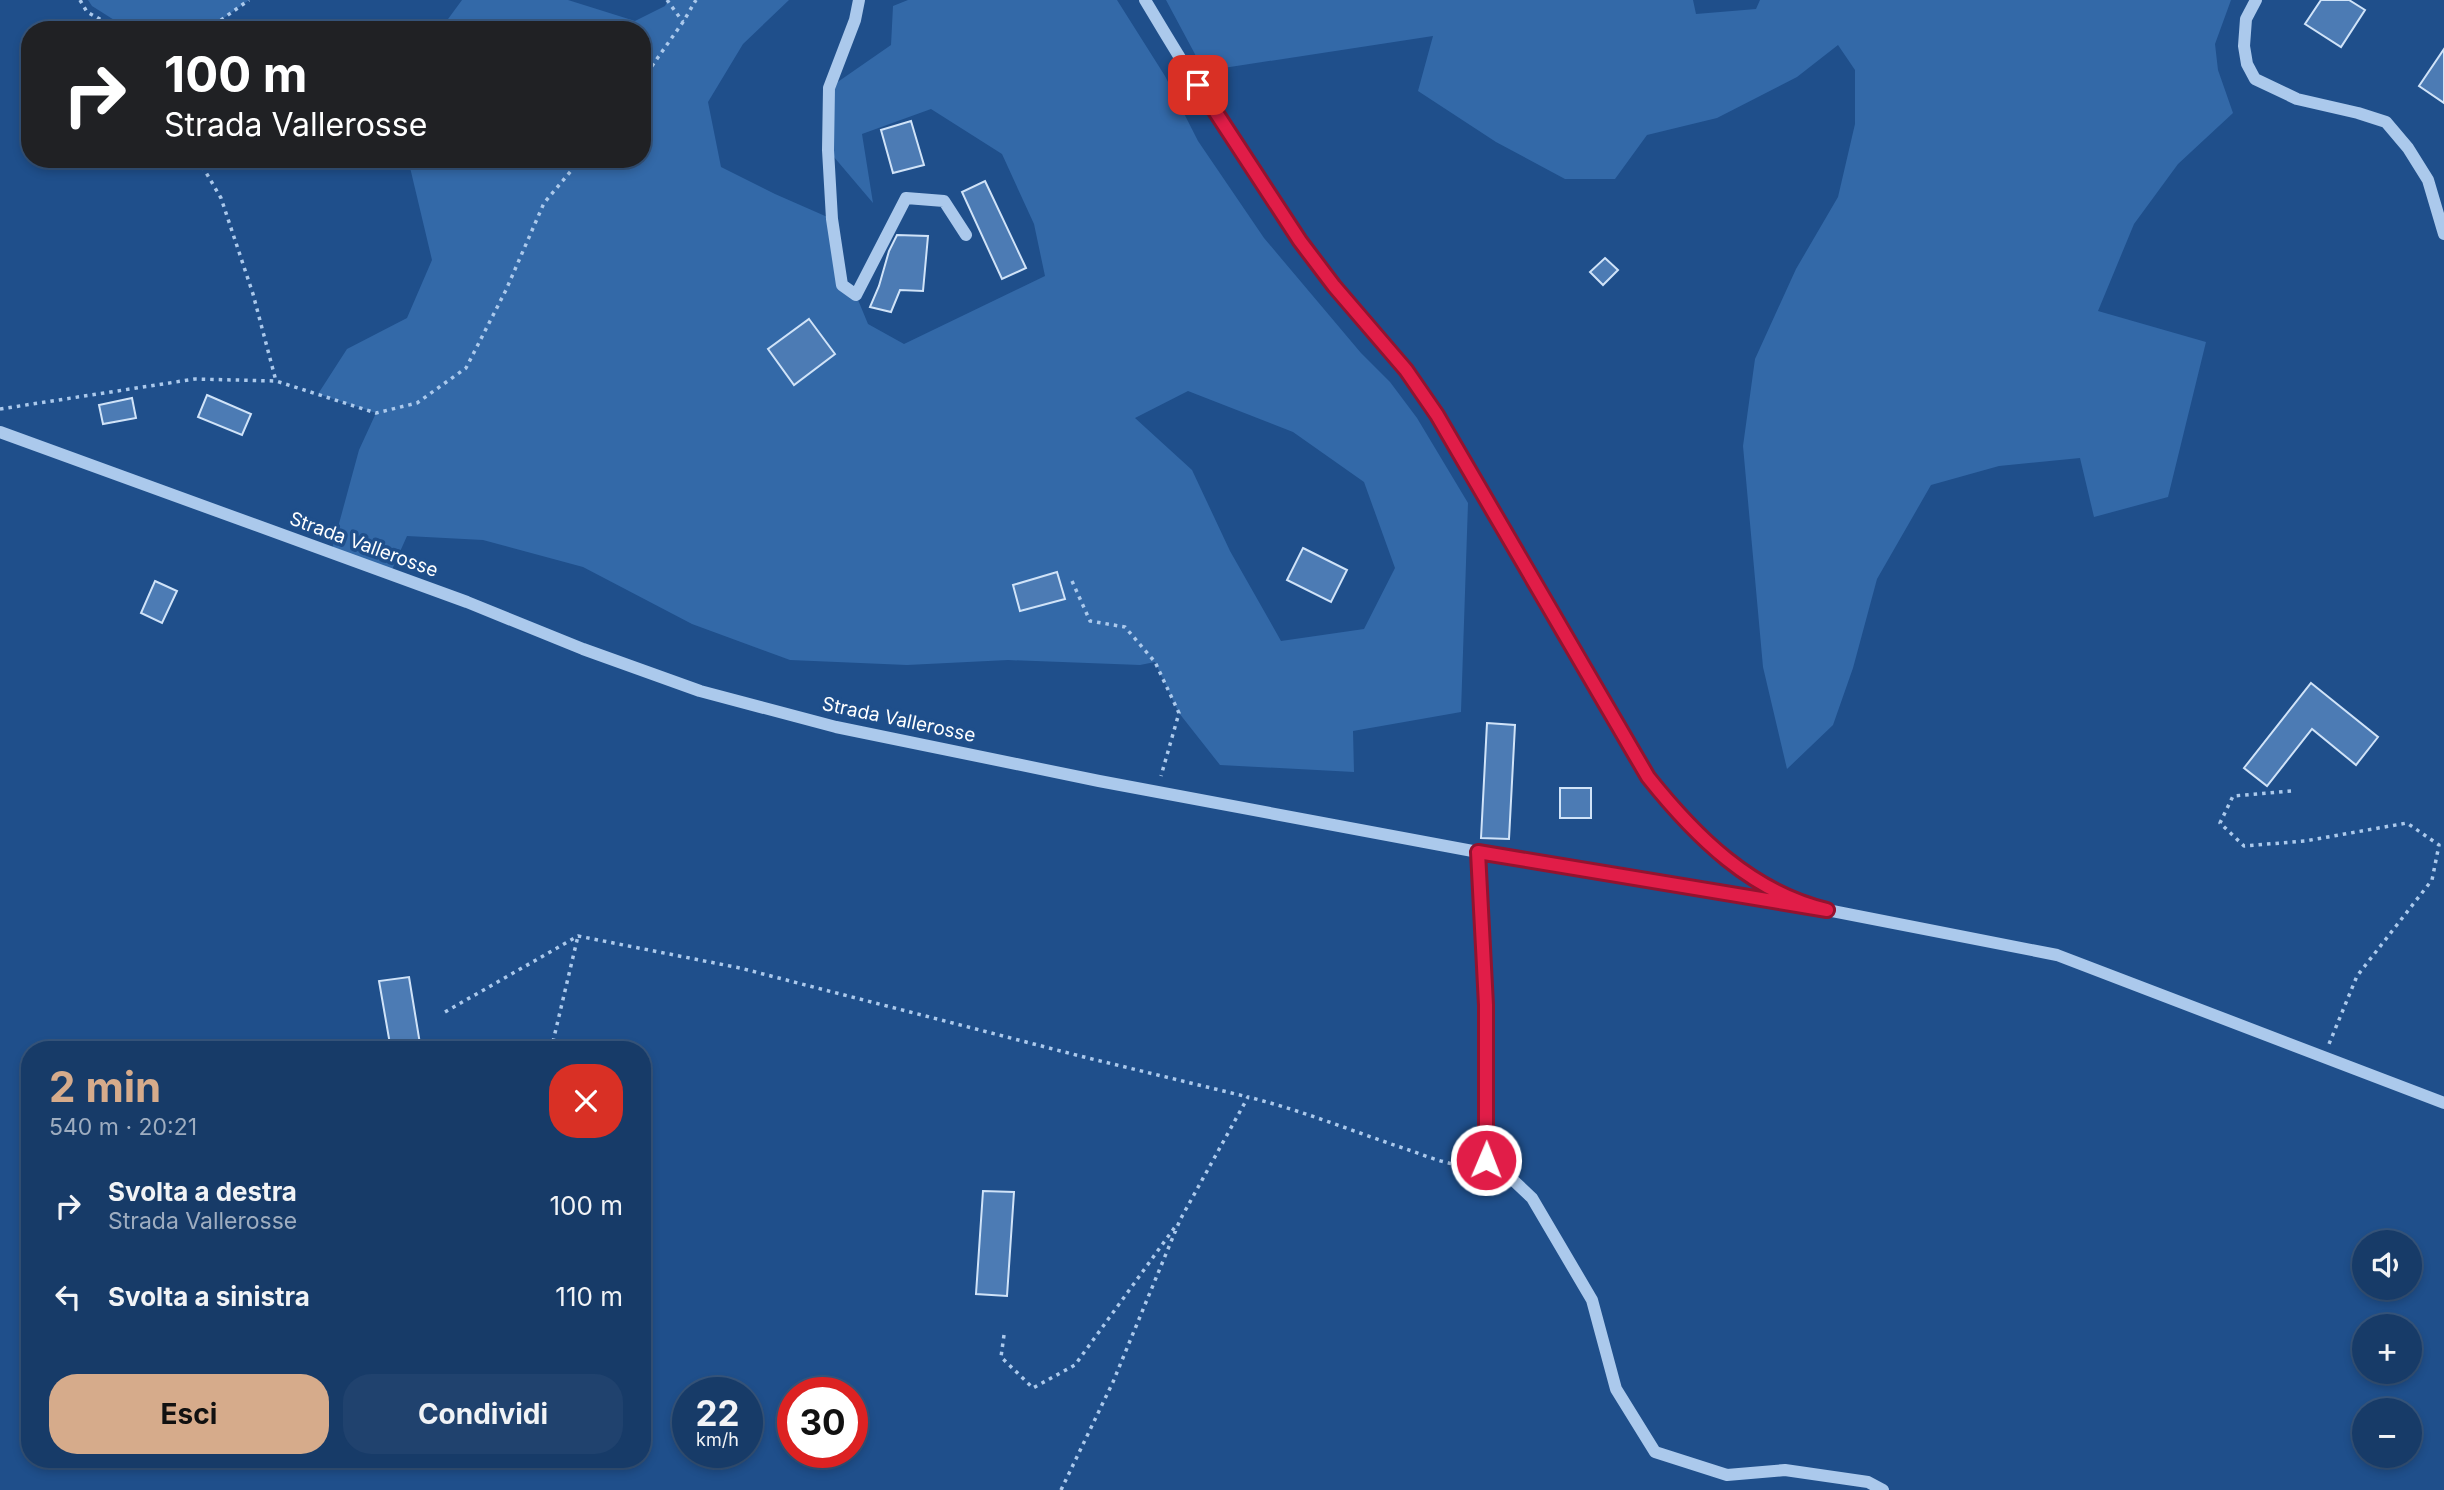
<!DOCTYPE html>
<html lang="it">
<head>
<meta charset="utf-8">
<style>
  body { margin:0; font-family:Inter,sans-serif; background:#20426e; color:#f1f3f6; height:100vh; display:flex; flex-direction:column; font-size:26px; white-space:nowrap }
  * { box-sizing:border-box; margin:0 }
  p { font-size:23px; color:#9eadc0 }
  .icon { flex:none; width:38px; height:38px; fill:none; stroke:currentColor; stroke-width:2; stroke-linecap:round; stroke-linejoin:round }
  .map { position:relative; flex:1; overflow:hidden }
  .sheet { position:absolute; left:21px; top:1041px; width:630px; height:427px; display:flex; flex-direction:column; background:#173b68; border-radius:28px; box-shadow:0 4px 10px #0003,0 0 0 2px #36557c }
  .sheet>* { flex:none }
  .banner { position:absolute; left:21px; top:21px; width:630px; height:147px; border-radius:28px; box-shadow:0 4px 10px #0003,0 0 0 2px #36557c; background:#202124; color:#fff; overflow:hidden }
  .tools { position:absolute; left:2352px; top:1230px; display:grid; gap:14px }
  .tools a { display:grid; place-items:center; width:70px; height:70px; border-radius:50%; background:#173b68; box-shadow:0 4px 10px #0003,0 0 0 2px #36557c; font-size:35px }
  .speed { position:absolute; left:672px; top:1377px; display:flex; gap:14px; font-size:35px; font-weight:700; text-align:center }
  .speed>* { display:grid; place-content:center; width:91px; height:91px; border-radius:50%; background:#173b68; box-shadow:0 4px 10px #0003,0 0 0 2px #36557c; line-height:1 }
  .speed small { font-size:18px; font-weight:400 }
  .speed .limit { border:10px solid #d22; background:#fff; color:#111 }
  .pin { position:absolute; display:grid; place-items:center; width:60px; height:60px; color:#fff; margin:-30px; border-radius:14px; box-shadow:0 4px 10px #0006 }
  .me { position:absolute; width:77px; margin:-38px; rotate:1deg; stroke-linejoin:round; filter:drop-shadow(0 0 5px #0008) }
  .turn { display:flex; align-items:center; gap:24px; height:147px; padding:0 28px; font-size:32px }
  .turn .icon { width:91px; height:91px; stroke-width:2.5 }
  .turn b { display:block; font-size:49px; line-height:60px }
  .round { display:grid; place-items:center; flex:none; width:74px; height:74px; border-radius:28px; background:#20426e }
  .overview { display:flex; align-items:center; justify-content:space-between; height:119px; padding:0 28px }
  h1 { font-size:42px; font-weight:700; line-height:52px; color:#d6ab8b }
  .cta { display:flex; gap:14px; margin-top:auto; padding:14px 28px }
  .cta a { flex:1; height:80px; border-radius:28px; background:#d6ab8b; color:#111; font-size:28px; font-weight:700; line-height:80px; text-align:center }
  .cta a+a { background:#20426e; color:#f1f3f6 }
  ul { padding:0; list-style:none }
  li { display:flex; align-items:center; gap:21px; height:91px; padding:0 28px }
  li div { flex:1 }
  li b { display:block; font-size:26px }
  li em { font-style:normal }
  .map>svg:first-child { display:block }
</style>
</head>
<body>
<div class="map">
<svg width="2444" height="1490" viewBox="0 0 2444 1490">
  <rect width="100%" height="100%" fill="#1f4f8b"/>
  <path fill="#3369a8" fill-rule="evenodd" d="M88,0H249L207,30H130L92,6Z
    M462,0H568L635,21L665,6L668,0H789L743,44L708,102L721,167L775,194L832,219L842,285L856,295L868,324L904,344L1045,276L1034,224L1002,154L931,109L862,134L873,203L828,150L829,88L891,45L893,6L908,0H1117L1165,76L1198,141L1264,238L1361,353L1390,382L1417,418L1468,503L1461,712L1353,731L1354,772L1220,765L1179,713L1155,662L1140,665L1008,660L907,665L790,660L692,624L583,567L483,540L407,536L390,574L331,553L359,450L376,413L318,394L347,349L407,318L432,260L408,159H642V30H440ZM1188,391L1293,432L1364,482L1395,568L1364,629L1281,641L1230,551L1192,470L1135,418Z
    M1166,0H1693L1696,14L1756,9L1760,0H2231L2215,44L2218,70L2233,113L2178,164L2134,224L2098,311L2206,342L2168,497L2094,517L2080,458L1999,466L1931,485L1877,579L1853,668L1833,725L1787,769L1763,667L1743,446L1755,359L1796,269L1838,197L1855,124V70L1838,45L1797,77L1717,118L1647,135L1615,179H1565L1496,142L1418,91L1433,36L1204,71Z"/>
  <path fill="#4c7bb4" stroke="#d0e3f8" stroke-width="2" d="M2321,0H2349L2365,10L2341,47L2305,24Z
    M2444,49V103L2419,86Z
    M911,121L924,165L893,173L881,130Z
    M985,181L1026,268L1002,279L962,192Z
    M897,235L928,236L923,291L900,290L891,312L870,307L879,286L889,251Z
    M1605,258L1618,270L1603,285L1590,272Z
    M809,319L835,354L794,385L768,349Z
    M207,395L251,414L242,435L198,417Z
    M132,398L136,418L103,424L99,405Z
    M1303,548L1347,570L1331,602L1287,580Z
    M1057,572L1065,599L1020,611L1013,585Z
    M155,581L177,591L162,623L141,613Z
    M2311,683L2378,737L2356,765L2312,729L2267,786L2244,768Z
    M1487,723L1515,725L1509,839L1481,838Z
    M1560,788H1591V818H1560Z
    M409,977L421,1050H391L379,981Z
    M983,1191L1014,1192L1007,1296L976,1294Z"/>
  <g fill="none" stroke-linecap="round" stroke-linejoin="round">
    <path stroke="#abc9ec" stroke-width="3.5" stroke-dasharray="3.5 5" stroke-linecap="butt" d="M80,0L87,12L120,30
      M667,0L683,22
      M207,30L249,0
      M642,80L683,22L696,0
      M198,159L221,198L253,294L276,381
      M0,409L195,379L276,381L376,413L417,403L466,368L506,290L544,203L581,159
      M1072,581L1090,621L1125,627L1155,662L1179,713L1161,776
      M2291,791L2233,796L2220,823L2244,846L2305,841L2407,823L2439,845L2432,880L2357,976L2329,1044
      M445,1012L578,936L740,968L1084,1057L1248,1097
      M551,1050L578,936
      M1004,1335L1001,1357L1033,1388L1075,1365L1175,1227
      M1061,1490L1113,1382L1180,1220L1248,1097C1301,1110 1352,1131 1403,1148C1425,1155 1449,1167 1472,1165"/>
    <path stroke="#abc9ec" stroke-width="12" d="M859,0L855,20L829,88L828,150L832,219L842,285L856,295L906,198L944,201L966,235
      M1145,0C1194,82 1245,165 1301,243C1345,302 1395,355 1437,415L1648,777C1687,827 1734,876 1794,901
      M2256,0L2246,19L2244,46L2247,64L2255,79L2297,99L2358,113L2386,122L2408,148L2428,180L2444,234
      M0,432L467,602L583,649L700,691L836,727L1099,781L1478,852L1827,910
      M1478,852L1486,1005V1160L1492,1168L1514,1181L1532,1198L1592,1300L1616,1389L1655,1452L1727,1475L1785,1470L1868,1482L1883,1490
      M1822,909L2057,955L2444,1103"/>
  </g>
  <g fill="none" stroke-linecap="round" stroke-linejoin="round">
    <g stroke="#92132f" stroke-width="18">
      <path id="route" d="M1198,85L1300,241L1334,286L1406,370L1437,415L1648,777C1695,836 1751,892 1827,910L1478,852L1486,1005V1160"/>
    </g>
    <use href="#route" stroke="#e11d48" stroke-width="12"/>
  </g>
  <g text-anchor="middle" stroke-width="7" stroke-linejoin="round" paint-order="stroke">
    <g font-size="19" fill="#fff" stroke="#1f4f8b">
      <text transform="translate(364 544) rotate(20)" y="7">Strada Vallerosse</text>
      <text transform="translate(899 719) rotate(12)" y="7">Strada Vallerosse</text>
    </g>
  </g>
</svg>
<div class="tools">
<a><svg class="icon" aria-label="sound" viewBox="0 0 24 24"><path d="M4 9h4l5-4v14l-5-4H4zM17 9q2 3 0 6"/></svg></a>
<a>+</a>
<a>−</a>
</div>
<div class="speed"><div>22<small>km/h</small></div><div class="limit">30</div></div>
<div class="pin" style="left:1198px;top:85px;background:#d93025"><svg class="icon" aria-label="arrive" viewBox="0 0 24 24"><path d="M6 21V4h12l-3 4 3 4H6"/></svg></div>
<svg class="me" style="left:1486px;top:1160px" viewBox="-20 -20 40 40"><circle r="17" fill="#e11d48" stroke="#fff" stroke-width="3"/><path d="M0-11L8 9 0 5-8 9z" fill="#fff"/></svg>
<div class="banner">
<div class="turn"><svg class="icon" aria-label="right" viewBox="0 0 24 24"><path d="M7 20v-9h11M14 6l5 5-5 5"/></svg><div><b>100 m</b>Strada Vallerosse</div></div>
</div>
<section class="sheet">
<div class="overview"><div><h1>2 min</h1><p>540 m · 20:21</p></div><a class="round" style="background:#d93025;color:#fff"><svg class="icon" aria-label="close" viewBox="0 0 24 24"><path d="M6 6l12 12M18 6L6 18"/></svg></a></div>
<ul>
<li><svg class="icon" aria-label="right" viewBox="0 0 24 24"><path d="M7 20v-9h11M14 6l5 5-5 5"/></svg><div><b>Svolta a destra</b><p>Strada Vallerosse</p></div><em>100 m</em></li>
<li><svg class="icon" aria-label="left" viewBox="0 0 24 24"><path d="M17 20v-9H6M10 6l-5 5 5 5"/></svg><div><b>Svolta a sinistra</b></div><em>110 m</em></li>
</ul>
<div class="cta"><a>Esci</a><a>Condividi</a></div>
</section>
</div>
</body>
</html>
